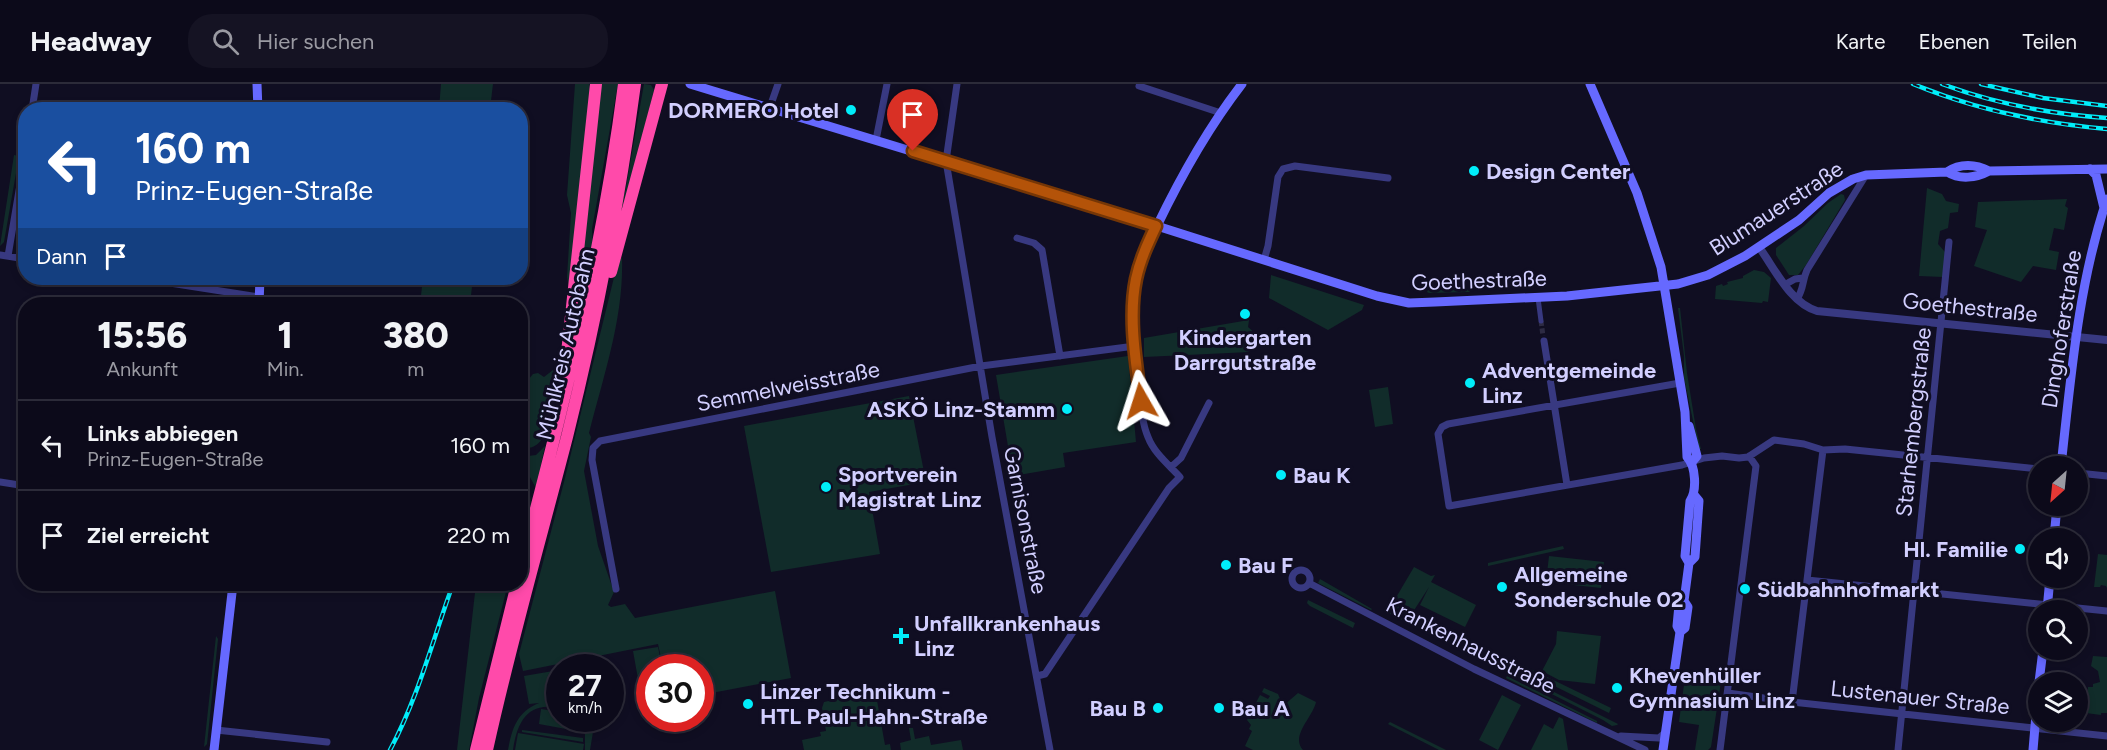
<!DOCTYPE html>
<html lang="de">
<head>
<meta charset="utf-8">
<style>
  body { margin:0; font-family:Figtree,sans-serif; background:#151323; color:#f1f3f6; height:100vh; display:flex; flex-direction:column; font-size:22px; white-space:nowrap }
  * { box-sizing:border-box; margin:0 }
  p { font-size:20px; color:#9a9aa2 }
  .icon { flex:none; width:33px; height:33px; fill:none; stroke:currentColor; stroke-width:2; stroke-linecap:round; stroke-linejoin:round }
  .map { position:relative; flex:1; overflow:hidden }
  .sheet { position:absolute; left:18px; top:213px; width:510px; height:294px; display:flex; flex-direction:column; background:#0c0a1a; border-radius:24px; box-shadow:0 3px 9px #0003,0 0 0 2px #2c2b39 }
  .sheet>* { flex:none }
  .banner { position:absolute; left:18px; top:18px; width:510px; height:183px; border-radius:24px; box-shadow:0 3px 9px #0003,0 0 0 2px #2c2b39; background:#1a4fa0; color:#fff; overflow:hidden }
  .needle { width:39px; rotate:207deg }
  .tools { position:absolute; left:2028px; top:372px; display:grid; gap:12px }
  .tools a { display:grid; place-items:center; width:60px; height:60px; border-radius:50%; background:#0c0a1a; box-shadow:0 3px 9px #0003,0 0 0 2px #2c2b39; font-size:30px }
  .speed { position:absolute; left:546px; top:570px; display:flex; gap:12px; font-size:30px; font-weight:700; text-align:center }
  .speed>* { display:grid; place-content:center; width:78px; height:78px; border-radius:50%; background:#0c0a1a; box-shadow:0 3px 9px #0003,0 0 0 2px #2c2b39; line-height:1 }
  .speed small { font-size:15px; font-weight:400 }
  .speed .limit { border:9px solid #d22; background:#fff; color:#111 }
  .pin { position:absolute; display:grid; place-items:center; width:51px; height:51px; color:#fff; margin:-62px -26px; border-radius:50% 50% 50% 0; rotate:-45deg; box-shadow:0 0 6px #0007 }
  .pin .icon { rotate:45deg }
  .me { position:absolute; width:66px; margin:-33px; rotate:354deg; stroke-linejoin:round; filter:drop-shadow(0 0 4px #0008) }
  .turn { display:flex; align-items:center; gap:21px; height:126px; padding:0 18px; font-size:27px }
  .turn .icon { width:78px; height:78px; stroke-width:2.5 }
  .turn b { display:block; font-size:42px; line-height:51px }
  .then { display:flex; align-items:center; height:57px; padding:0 18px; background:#0003; gap:12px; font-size:22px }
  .eta { display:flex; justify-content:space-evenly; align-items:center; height:102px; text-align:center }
  .eta b { font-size:36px; font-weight:800; line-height:42px }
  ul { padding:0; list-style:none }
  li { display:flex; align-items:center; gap:18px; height:90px; padding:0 18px; border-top:2px solid #2c2b39 }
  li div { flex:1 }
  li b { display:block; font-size:22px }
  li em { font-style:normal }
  header { display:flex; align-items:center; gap:36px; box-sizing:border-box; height:84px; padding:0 30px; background:#0c0a1a; border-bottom:2px solid #2c2b39 }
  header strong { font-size:28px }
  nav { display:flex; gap:33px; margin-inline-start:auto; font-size:21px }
  .search { width:420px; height:54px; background:#151323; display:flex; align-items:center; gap:15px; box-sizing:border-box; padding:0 21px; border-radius:24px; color:#9a9aa2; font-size:22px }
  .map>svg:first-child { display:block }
</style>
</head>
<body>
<header>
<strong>Headway</strong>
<div class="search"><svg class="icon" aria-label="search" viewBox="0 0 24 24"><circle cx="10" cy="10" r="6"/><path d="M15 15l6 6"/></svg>Hier suchen</div>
<nav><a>Karte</a><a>Ebenen</a><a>Teilen</a></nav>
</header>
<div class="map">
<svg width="2107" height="666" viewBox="0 0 2107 666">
  <rect width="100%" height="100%" fill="#100e22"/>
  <path fill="#112c2a" d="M441,0H493L490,25H439Z
    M575,0H589L590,5L570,210L567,193L571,129L567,111Z
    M602,0H618L592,145L593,169L574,249L600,5Z
    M644,0L651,1L654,6L615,161L621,116L625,108Z
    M14,71L19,72L4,158L0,162Z
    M1927,104L1942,110L1946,117L1959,120L1958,128L1950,129L1948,144L1940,147L1938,160L1945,168L1943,193L1919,192Z
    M1841,110L1844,111L1845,116L1806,181L1798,191H1789L1776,171V164L1804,142L1828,119Z
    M2067,115L2065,122L2068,124L2064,146L2054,144L2049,166L2059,168L2056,186L2033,182L2021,198L1974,182L1987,146L1975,143L1978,118Z
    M622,173C624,233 604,290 589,349L591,353L584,387L598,462L614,508L608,521L611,523L625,520L635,534L775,507L791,594L701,611L700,584L663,583L658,560L523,587L519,570L564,398L617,181Z
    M1754,186L1764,188L1771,194L1768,218L1763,217L1762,219L1715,215L1716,202L1722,200L1723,202L1728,200L1727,198L1743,194V192Z
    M1271,191L1364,221L1362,226L1328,246L1269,214Z
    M423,194H473L470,220H420Z
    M1474,205L1469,208L1429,209L1427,208L1428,206Z
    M1678,224H1680L1687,289L1696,345L1701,365H1699L1684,294V272Z
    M1249,236L1248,243L1257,251L1250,268L1144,273V254Z
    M1128,272L1136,358L1063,369L1065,383L1013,392L996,291Z
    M560,276L543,353C538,362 531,366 521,363C520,338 515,309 533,290L538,289L544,293L553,286Z
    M1388,303L1393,340L1375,343L1369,306Z
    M909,312L926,398L869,408L880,470L771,488L744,342Z
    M545,362L536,404L521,377L520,373L536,371Z
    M521,389C538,417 529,427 521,456Z
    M1563,462L1564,465L1488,482V479Z
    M2098,470L2107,471V504L2106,502L2101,501L2100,503H2094Z
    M1549,472L1604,478L1601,504L1546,498Z
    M1414,483L1431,492L1435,491L1431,498L1476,521L1465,543L1420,521L1429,503L1411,531L1391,522Z
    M1320,495L1372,525L1371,526L1318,499Z
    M476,500H508L479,614L469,666H457Z
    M1308,516L1355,539L1353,544L1310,522L1307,519Z
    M1389,525L1498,580L1495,582L1390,530Z
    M1557,547L1601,552L1595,600L1559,596L1542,587L1556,560Z
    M216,552L218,555L207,660L204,663Z
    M658,563L662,583L650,584L649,616L642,617L633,567Z
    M2093,572L2107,573V629H2101V631L2086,629L2088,603H2093V600L2100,598L2098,587L2091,582Z
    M1512,576L1611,624L1609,629L1510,580Z
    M1508,585L1618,640L1617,641L1612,642L1603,636L1508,588Z
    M559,586V614L547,617L559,619V624C527,617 517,639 513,666H508C512,644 517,628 539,619L529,620L524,592Z
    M1507,592L1597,637V639L1506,594Z
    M1685,593L1721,598L1711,663L1708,666H1695L1699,641L1679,638Z
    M1264,604L1278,610L1283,622L1298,609L1316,618C1313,633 1290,652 1303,666H1253L1245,662L1252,647L1249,645L1251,641L1247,636L1260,611L1268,615L1270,612L1262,608Z
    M866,609L867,613L876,611L885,661L890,660L891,666H804L802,656L821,652L820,648L826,647L822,624L824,618Z
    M1502,611L1521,621L1498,666L1479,656Z
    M541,625L559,628L560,634L568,635L566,645L539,640Z
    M1559,633L1563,635L1568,666H1531L1544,640L1553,645Z
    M577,635H583L590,647L593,648L590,666H585V647Z
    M1390,638L1446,666H1439L1388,640Z
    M909,644H913L915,655L929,652L931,661L961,656L963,666H901L900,659L911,656Z
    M522,646L583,654V658L522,648Z
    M518,649L584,660L583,666H515Z"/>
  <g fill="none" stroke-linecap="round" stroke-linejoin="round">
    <path stroke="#2d2b43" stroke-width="5" stroke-dasharray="5 2.5" stroke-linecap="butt" d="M1541,237L1543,252"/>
    <path stroke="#383981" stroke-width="5" d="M1538,214L1541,237"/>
    <path stroke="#383981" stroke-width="7" d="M957,0L946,77L992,353L1050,666
      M1139,2L1221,29
      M770,23L778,0
      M32,26L36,0
      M876,56L887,0
      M1017,154L1034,159L1042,166L1060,272
      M0,171L26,175
      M8,172L26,65
      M1264,176L1268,162L1278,93L1283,85L1295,82L1388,94
      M138,194L259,213
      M1786,200L1795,195L1803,194
      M1797,215C1804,205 1802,197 1807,186L1866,91
      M1544,257L1567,401
      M1680,299L1448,340L1442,343L1438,350L1449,422L1682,381L1704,374L1722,372L1739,374L1748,373L1774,356L1804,360L1823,366L1845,365L2038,385
      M1171,383L1181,374L1209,319
      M2078,389L2107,392
      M0,398L26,402
      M1292 495a9 9 0 1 1 18 0a9 9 0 1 1-18 0Z
      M1807,496L2107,527
      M1309,499L1474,585L1645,666
      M616,505L592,376L593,364L600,357L981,282L1135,262
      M1037,592L1045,590L1169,404L1180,393C1169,381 1154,369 1148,353C1141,337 1141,317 1139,299C1135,262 1128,221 1139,184C1143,170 1150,156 1157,142
      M1728,609L1792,618L2107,652
      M1792,618L1823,366
      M216,646L327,658
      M1621,652L1659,654L1666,648
      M1720,666L1756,382L1749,372
      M1898,666L1949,158"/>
    <path stroke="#383981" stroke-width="8" d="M1759,163C1775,185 1790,219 1817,227L2107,256"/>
    <path stroke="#6669ff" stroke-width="9" d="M257,0L258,26
      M690,0L1135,135L1377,212L1409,219L1435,218L1567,212L1678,200L1708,191L1745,172L1799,136L1829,109L1853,95L1866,91L1947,88C1960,96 1976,94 1989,87L2107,85
      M1590,0L1637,109L1661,183L1685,328L1687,373C1696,382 1697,407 1690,417L1685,472L1689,479
      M2090,85L2096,91L2104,124
      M1947,88C1960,79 1976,80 1989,87
      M1157,142C1181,92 1208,44 1242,0
      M259,220L260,194
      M1689,342L1697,372L1692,378
      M2061,382C2071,293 2078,201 2107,115
      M2054,454L2057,422
      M2047,526L2050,494
      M1680,548L1685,544L1688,523L1684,517
      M2039,598L2043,566
      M214,666L233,500
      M1663,666L1680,548L1677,542L1679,521L1684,517L1689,479L1695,473L1699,417L1694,411
      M2033,666L2038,607"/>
    <path stroke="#ff4aaa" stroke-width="12" d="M611,188L662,0
      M568,285L567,269L596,0
      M520,485C563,325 603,165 624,0
      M476,666L517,500
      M487,666C510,561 540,457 567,353C596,237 619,119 635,0"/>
    <g stroke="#00edfa" stroke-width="4.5">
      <path id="rail" d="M1913,0C1976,26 2039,39 2107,45
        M1942,0C1995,20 2051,30 2107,34
        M1981,0L2043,14L2107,22
        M390,666C418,614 433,555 453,500"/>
    </g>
    <use href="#rail" stroke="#100e22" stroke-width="2" stroke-dasharray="7" stroke-linecap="butt"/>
  </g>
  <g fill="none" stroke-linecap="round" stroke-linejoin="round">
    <g stroke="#753606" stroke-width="15">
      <path id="route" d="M913,67L1156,142C1148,159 1140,176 1136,195C1128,234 1136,278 1141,317"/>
    </g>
    <use href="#route" stroke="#b45309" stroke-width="10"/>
  </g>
  <g fill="#00edfa" stroke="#100e22" stroke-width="2">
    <circle cx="851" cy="26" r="6"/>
    <circle cx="1474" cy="87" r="6"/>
    <circle cx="1245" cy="230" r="6"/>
    <circle cx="1470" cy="299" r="6"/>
    <circle cx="1067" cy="325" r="6"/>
    <circle cx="1281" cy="391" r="6"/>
    <circle cx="826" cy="403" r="6"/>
    <circle cx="2020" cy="465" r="6"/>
    <circle cx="1226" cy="481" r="6"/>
    <circle cx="1502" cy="503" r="6"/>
    <circle cx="1745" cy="505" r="6"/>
    <path d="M898 543h6v6h6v6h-6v6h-6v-6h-6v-6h6z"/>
    <circle cx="1617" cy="604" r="6"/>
    <circle cx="748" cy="620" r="6"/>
    <circle cx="1158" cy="624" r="6"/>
    <circle cx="1219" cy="624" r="6"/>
  </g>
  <g text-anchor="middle" stroke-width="6" stroke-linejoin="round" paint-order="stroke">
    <g font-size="22" font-weight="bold" fill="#d2cfff" stroke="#100e22" text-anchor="start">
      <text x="839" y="34" text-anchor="end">DORMERO Hotel</text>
      <text x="1486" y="95">Design Center</text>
      <text x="1245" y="261" text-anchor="middle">Kindergarten<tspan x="1245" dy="25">Darrgutstraße</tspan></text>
      <text x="1482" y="294">Adventgemeinde<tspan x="1482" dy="25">Linz</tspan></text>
      <text x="1055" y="333" text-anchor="end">ASKÖ Linz-Stamm</text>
      <text x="838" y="398">Sportverein<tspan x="838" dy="25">Magistrat Linz</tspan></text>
      <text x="1293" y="399">Bau K</text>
      <text x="2008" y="473" text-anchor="end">Hl. Familie</text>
      <text x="1238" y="489">Bau F</text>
      <text x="1514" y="498">Allgemeine<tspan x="1514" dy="25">Sonderschule 02</tspan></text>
      <text x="1757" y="513">Südbahnhofmarkt</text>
      <text x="914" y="547">Unfallkrankenhaus<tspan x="914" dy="25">Linz</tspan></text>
      <text x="1629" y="599">Khevenhüller<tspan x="1629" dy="25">Gymnasium Linz</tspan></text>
      <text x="760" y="615">Linzer Technikum -<tspan x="760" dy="25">HTL Paul-Hahn-Straße</tspan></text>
      <text x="1146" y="632" text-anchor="end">Bau B</text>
      <text x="1231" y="632">Bau A</text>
    </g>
    <g font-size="22" fill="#d2cfff" stroke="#100e22">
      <text transform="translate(1776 124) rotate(-33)" y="8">Blumauerstraße</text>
      <text transform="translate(1479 196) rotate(-2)" y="8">Goethestraße</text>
      <text transform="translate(1970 223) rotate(6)" y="8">Goethestraße</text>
      <text transform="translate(2061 245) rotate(-81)" y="8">Dinghoferstraße</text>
      <text transform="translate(565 260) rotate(-77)" y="8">Mühlkreis Autobahn</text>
      <text transform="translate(788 302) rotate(-11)" y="8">Semmelweisstraße</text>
      <text transform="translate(1913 338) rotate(-84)" y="8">Starhembergstraße</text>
      <text transform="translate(1026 436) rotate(79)" y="8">Garnisonstraße</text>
      <text transform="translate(1471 561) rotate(27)" y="8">Krankenhausstraße</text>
      <text transform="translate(1920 613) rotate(6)" y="8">Lustenauer Straße</text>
    </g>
  </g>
</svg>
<div class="tools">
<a><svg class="needle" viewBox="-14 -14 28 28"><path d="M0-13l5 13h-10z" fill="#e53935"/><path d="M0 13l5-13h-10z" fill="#9a9aa2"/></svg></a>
<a><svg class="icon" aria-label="sound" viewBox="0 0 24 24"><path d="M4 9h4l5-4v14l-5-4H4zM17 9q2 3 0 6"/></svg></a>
<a><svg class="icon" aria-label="search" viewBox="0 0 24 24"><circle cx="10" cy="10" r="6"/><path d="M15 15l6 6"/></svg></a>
<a><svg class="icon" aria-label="layers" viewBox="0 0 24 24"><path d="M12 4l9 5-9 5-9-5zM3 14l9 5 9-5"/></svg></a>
</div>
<div class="speed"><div>27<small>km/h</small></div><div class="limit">30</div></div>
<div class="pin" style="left:913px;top:67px;background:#d93025"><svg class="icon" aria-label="arrive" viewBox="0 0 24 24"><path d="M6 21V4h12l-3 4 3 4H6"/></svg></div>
<svg class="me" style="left:1141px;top:317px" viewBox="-20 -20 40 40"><path d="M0-17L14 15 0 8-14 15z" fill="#b45309" stroke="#fff" stroke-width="4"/></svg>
<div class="banner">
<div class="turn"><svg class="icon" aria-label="left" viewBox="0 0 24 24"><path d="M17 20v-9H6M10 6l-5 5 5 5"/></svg><div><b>160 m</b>Prinz-Eugen-Straße</div></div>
<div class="then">Dann<svg class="icon" aria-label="arrive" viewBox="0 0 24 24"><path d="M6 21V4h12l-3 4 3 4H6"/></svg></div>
</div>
<section class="sheet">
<div class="eta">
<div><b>15:56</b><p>Ankunft</p></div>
<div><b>1</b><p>Min.</p></div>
<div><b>380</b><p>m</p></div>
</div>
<ul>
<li><svg class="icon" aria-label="left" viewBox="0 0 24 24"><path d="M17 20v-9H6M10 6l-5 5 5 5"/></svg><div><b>Links abbiegen</b><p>Prinz-Eugen-Straße</p></div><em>160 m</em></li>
<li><svg class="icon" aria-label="arrive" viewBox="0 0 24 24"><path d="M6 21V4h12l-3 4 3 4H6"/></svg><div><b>Ziel erreicht</b></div><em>220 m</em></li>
</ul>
</section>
</div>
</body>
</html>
